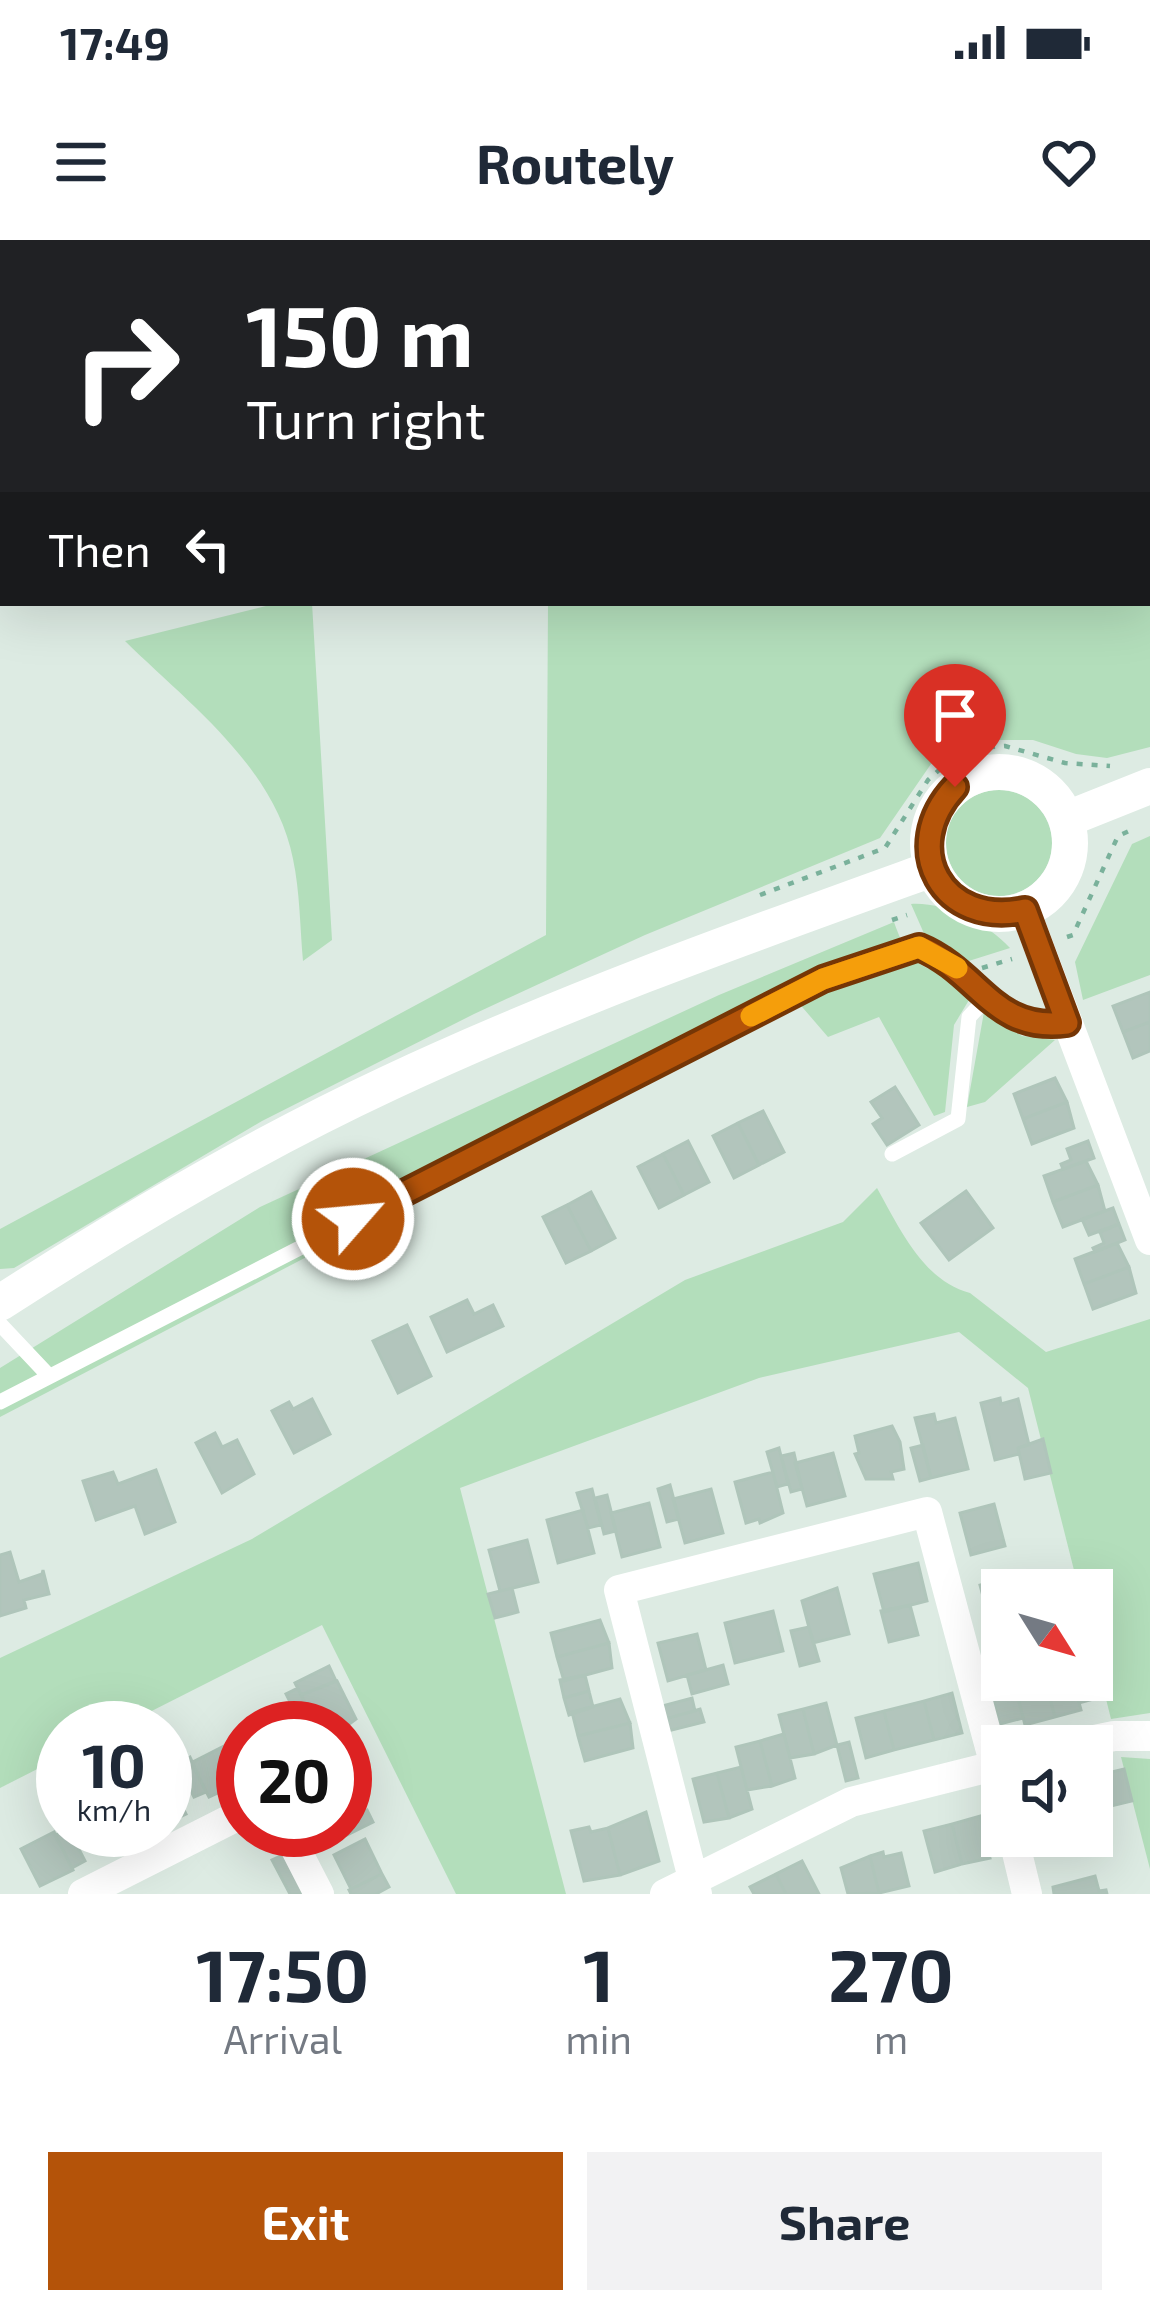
<!DOCTYPE html>
<html lang="en">
<head>
<meta charset="utf-8">
<style>
  body { margin:0; font-family:"Exo 2",sans-serif; background:#f2f2f3; color:#1f2937; height:100vh; display:flex; flex-direction:column; font-size:45px; white-space:nowrap }
  * { box-sizing:border-box; margin:0 }
  p { font-size:39px; color:#747a83 }
  .icon { flex:none; width:66px; height:66px; fill:none; stroke:currentColor; stroke-width:2; stroke-linecap:round; stroke-linejoin:round }
  .map { position:relative; height:1654px; overflow:hidden }
  .drawer { display:flex; flex-direction:column; background:#fff; flex:1 }
  .drawer>* { flex:none }
  .top-card { position:absolute; left:0px; top:0px; width:1152px; height:366px; box-shadow:0 12px 48px #0002; background:#202124; color:#fff; overflow:hidden }
  .needle { width:78px; rotate:127deg }
  .tools { position:absolute; left:981px; top:1329px; display:grid; gap:24px }
  .tools a { display:grid; place-items:center; width:132px; height:132px; border-radius:0px; background:#fff; box-shadow:0 12px 48px #0002; font-size:60px }
  .speed { position:absolute; left:36px; top:1461px; display:flex; gap:24px; font-size:60px; font-weight:700; text-align:center }
  .speed>* { display:grid; place-content:center; width:156px; height:156px; border-radius:50%; background:#fff; box-shadow:0 12px 48px #0002; line-height:1 }
  .speed small { font-size:30px; font-weight:400 }
  .speed .limit { border:18px solid #d22; background:#fff; color:#111 }
  .pin { position:absolute; display:grid; place-items:center; width:102px; height:102px; color:#fff; margin:-123px -51px; border-radius:50% 50% 50% 0; rotate:-45deg; box-shadow:0 0 12px #0007 }
  .pin .icon { rotate:45deg }
  .me { position:absolute; width:132px; margin:-66px; rotate:63deg; stroke-linejoin:round; filter:drop-shadow(0 0 9px #0008) }
  .turn { display:flex; align-items:center; gap:42px; height:252px; padding:0 48px; font-size:54px }
  .turn .icon { width:156px; height:156px; stroke-width:2.5 }
  .turn b { display:block; font-size:84px; line-height:102px }
  .then { display:flex; align-items:center; height:114px; padding:0 48px; background:#0003; gap:24px; font-size:45px }
  .eta { display:flex; justify-content:space-evenly; align-items:center; height:204px; text-align:center }
  .eta b { font-size:72px; font-weight:700; line-height:84px }
  .button { display:flex; gap:24px; margin-top:auto; padding:24px 48px }
  .button a { flex:1; height:138px; border-radius:0px; background:#b45309; color:#fff; font-size:48px; font-weight:700; line-height:138px; text-align:center }
  .button a+a { background:#f2f2f3; color:#1f2937 }
  .status { display:flex; justify-content:space-between; align-items:center; height:84px; padding:0 60px; background:#fff; direction:ltr }
  .status svg { height:33px; fill:currentColor }
  header { display:flex; justify-content:space-between; align-items:center; height:156px; padding:0 48px; background:#fff; font-size:54px; font-weight:700 }
  .map>svg:first-child { display:block }
</style>
</head>
<body>
<div class="status"><b>17:49</b><svg viewBox="0 0 49 12"><path d="M0 12V9h3v3zM5 12V6h3v6zM10 12V3h3v9zM15 12V0h3v12zM26 1h20v11H26zM47 4h2v5h-2z"/></svg></div>
<header><svg class="icon" aria-label="menu" viewBox="0 0 24 24"><path d="M4 6h16M4 12h16M4 18h16"/></svg>Routely<svg class="icon" aria-label="heart" viewBox="0 0 24 24"><path d="M12 20l-8-8c-3-5 5-10 8-4 3-6 11-1 8 4z"/></svg></header>
<div class="map">
<svg width="1150" height="1654" viewBox="0 0 1150 1654">
  <rect width="100%" height="100%" fill="#ddebe3"/>
  <path fill="#b3debb" d="M1150,351V507L1107,518L1076,514L1033,500H972L931,524L880,598L645,695L474,774L262,881L14,1028L0,1029V989L546,695L548,363H1149Z
    M278,363H312L332,700L303,721C300,688 300,652 293,619C275,527 188,463 125,401Z
    M946 603a53 53 0 1 1 106 0a53 53 0 1 1-106 0Z
    M1150,596V735L1083,760L1075,722L1132,604Z
    M911,664C946,662 987,683 1010,708L956,725L950,718V706L926,698Z
    M894,682C916,747 936,716 972,755L954,785L945,872L934,876L879,777L828,797L797,761L0,1177V1128L260,967L719,755Z
    M984,772L1022,796L1055,800L985,862L967,867Z
    M877,948C899,987 923,1041 970,1053L1046,1112L1150,1079V1473L1111,1479L1092,1403V1350H1079L1028,1148L959,1092L759,1138L460,1248L566,1654H456L322,1385L118,1488H63V1516L0,1548V1418L252,1299L685,1040L843,982Z
    M1121,1517L1150,1519V1629Z"/>
  <path fill="#b2c5bc" stroke="#afc5ba" stroke-width="3" d="M1150,752V782L1123,792L1113,766Z
    M1150,782V811L1133,818L1123,792Z
    M1055,838L1067,862L1023,879L1014,854Z
    M895,847L919,885L887,905L873,884L882,878L871,862Z
    M1067,862L1074,888L1032,904L1023,879Z
    M763,871L784,912L759,925L738,883Z
    M738,883L759,925L734,938L713,896Z
    M688,901L709,942L684,955L663,914Z
    M1088,901L1094,918L1063,929L1061,924L1071,920L1067,909Z
    M663,914L684,955L659,968L638,927Z
    M1086,921L1098,945L1053,962L1044,936Z
    M1098,945L1105,971L1063,987L1053,962Z
    M966,951L993,988L949,1020L921,983Z
    M591,952L615,998L591,1011L567,965Z
    M567,965L591,1011L566,1023L543,977Z
    M1113,968L1119,984L1089,995L1082,979Z
    M1119,984L1125,1000L1095,1012L1093,1008L1104,1003L1100,992Z
    M1117,1003L1129,1027L1084,1044L1075,1019Z
    M1129,1027L1136,1053L1093,1069L1084,1044Z
    M467,1060L474,1074L493,1065L503,1086L447,1112L431,1077Z
    M407,1085L431,1136L398,1153L373,1101Z
    M1000,1158L1001,1164L1018,1159L1029,1205L1018,1208L1019,1214L995,1220L981,1163Z
    M312,1159L330,1194L294,1213L272,1171L289,1162L293,1169Z
    M934,1174L936,1183L955,1178L968,1229L931,1238L915,1178Z
    M892,1186L900,1202L904,1229L891,1232L893,1239H866L855,1214L859,1213L855,1196Z
    M215,1193L222,1207L237,1200L254,1234L222,1253L196,1203Z
    M1043,1199L1051,1233L1025,1239L1018,1208Z
    M923,1205L931,1238L920,1241L911,1208Z
    M779,1208L788,1244L777,1247L767,1212Z
    M794,1213L802,1249L791,1252L781,1216Z
    M833,1213L845,1256L807,1266L795,1223Z
    M156,1230L175,1282L145,1294L135,1266L96,1280L83,1241L113,1232L118,1244Z
    M773,1232L783,1273L760,1283L759,1279L746,1283L735,1242Z
    M670,1245L679,1279L667,1282L658,1249Z
    M592,1249L601,1285L588,1288L577,1253Z
    M711,1249L723,1293L685,1303L673,1259Z
    M607,1255L616,1291L604,1294L595,1258Z
    M649,1263L660,1307L622,1317L611,1273Z
    M994,1264L1005,1306L971,1315L960,1273Z
    M583,1270L594,1313L558,1323L547,1280Z
    M527,1300L538,1342L500,1351L489,1310Z
    M10,1312L19,1342L42,1334L43,1330L49,1354L24,1360L26,1368L0,1376V1315Z
    M918,1323L927,1361L884,1372L874,1334Z
    M1016,1336L1019,1350H1002V1380L990,1383L980,1345Z
    M512,1348L518,1372L495,1378L488,1354Z
    M837,1348L849,1394L813,1403L802,1361Z
    M910,1365L918,1395L889,1402L881,1371Z
    M773,1371L783,1411L735,1423L725,1383Z
    M600,1380L609,1403L557,1417L551,1393Z
    M809,1387L819,1421L800,1426L791,1391Z
    M697,1394L706,1430L668,1441L658,1403Z
    M609,1403L612,1428L564,1441L557,1417Z
    M723,1425L728,1444L692,1454L687,1435Z
    M329,1426L336,1441L301,1455L295,1443Z
    M1098,1427L1105,1456L1079,1463L1073,1440H1092V1429Z
    M585,1435L589,1451L564,1458L560,1440Z
    M1045,1440L1055,1477L1025,1485L1014,1441Z
    M1045,1440H1073L1081,1470L1055,1477Z
    M337,1441L356,1479L344,1488H317L301,1455Z
    M1015,1445L1023,1478L1000,1484L991,1451Z
    M298,1448L311,1476L300,1482L286,1454Z
    M589,1451L593,1467L569,1475L564,1458Z
    M952,1453L962,1493L934,1500L924,1461Z
    M692,1458L695,1471L665,1479L662,1466Z
    M620,1459L630,1483L578,1496L572,1472Z
    M924,1461L934,1500L894,1510L884,1471Z
    M826,1463L837,1505L814,1514L803,1469Z
    M279,1469L288,1488H246L255,1478Z
    M700,1469L704,1482L668,1491L665,1479Z
    M803,1469L814,1514L790,1518L779,1475Z
    M884,1471L894,1510L866,1518L856,1478Z
    M630,1483L633,1508L585,1521L578,1496Z
    M784,1494L795,1538L772,1546L760,1501Z
    M760,1501L772,1546L747,1550L736,1507Z
    M849,1502L858,1538L846,1541L837,1505Z
    M226,1505L243,1540L222,1556L220,1552L209,1557L191,1523Z
    M173,1515L190,1548L176,1555L165,1537V1519Z
    M190,1517L206,1552L194,1557L177,1524Z
    M741,1527L752,1569L729,1578L717,1533Z
    M1124,1529L1132,1561L1111,1566L1103,1534Z
    M717,1533L729,1578L704,1582L693,1539Z
    M167,1536L186,1574L165,1584V1537Z
    M1098,1549L1109,1591L1081,1600L1074,1599L1092,1596V1551Z
    M367,1570L373,1582L347,1595L345,1582Z
    M646,1572L659,1621L620,1635L608,1588Z
    M980,1576L990,1618L962,1624L952,1584Z
    M952,1584L962,1624L935,1632L924,1591Z
    M589,1587L591,1592L608,1588L620,1635L584,1641L571,1591Z
    M69,1590L85,1621L72,1628L55,1595Z
    M85,1590H127L130,1596L107,1613L104,1606L95,1610Z
    M54,1592L73,1630L40,1646L21,1609Z
    M365,1599L382,1634L351,1649L334,1615Z
    M883,1612L884,1617L901,1613L909,1646L879,1653L870,1616Z
    M285,1614L303,1654H290L272,1620Z
    M870,1616L879,1653L848,1654L841,1628Z
    M802,1621L819,1654H786L776,1634Z
    M382,1634L389,1647L376,1654H351L349,1650Z
    M776,1634L786,1654H754L750,1647Z
    M1095,1636L1099,1651L1106,1650L1107,1654H1054L1053,1647Z"/>
  <g fill="none" stroke-linecap="round" stroke-linejoin="round">
    <path stroke="#7ab19b" stroke-width="4.5" stroke-dasharray="6 9" stroke-linecap="butt" d="M760,655L885,608L928,540L948,522L979,508L1005,506L1065,523L1110,526
      M892,680L907,675
      M1067,697L1073,695L1118,596L1129,591
      M982,728L1012,719"/>
    <path stroke="#fff" stroke-width="15" d="M695,0L697,3
      M1149,337L1150,338
      M892,914L958,879L969,777L986,759
      M0,1084L49,1136
      M0,1162L823,739L918,707C980,732 992,793 1067,783"/>
    <path stroke="#fff" stroke-width="30" d="M1025,670L1150,1000
      M1065,1506L1114,1496H1150
      M286,1590L319,1654
      M1013,1596L1027,1654
      M83,1654L243,1573
      M665,1654L851,1562L1002,1524
      M697,1654L619,1350L927,1272L1002,1552"/>
    <path stroke="#fff" stroke-width="36" d="M928 603a71 71 0 1 1 142 0a71 71 0 1 1-142 0Z
      M1067,579L1150,546
      M0,1063C125,982 254,906 389,843C566,760 749,695 932,629"/>
  </g>
  <g fill="none" stroke-linecap="round" stroke-linejoin="round">
    <g stroke="#753606" stroke-width="30">
      <path id="route" d="M353,979L823,739L919,707C980,732 993,793 1067,783L1025,670C942,688 898,608 955,547"/>
    </g>
    <use href="#route" stroke="#b45309" stroke-width="21"/>
    <path stroke="#f59e0b" stroke-width="21" d="M751,776L823,739L919,707L957,728"/>
  </g>
</svg>
<div class="tools">
<a><svg class="needle" viewBox="-14 -14 28 28"><path d="M0-13l5 13h-10z" fill="#e53935"/><path d="M0 13l5-13h-10z" fill="#747a83"/></svg></a>
<a><svg class="icon" aria-label="sound" viewBox="0 0 24 24"><path d="M4 9h4l5-4v14l-5-4H4zM17 9q2 3 0 6"/></svg></a>
</div>
<div class="speed"><div>10<small>km/h</small></div><div class="limit">20</div></div>
<div class="pin" style="left:955px;top:547px;background:#d93025"><svg class="icon" aria-label="arrive" viewBox="0 0 24 24"><path d="M6 21V4h12l-3 4 3 4H6"/></svg></div>
<svg class="me" style="left:353px;top:979px" viewBox="-20 -20 40 40"><circle r="17" fill="#b45309" stroke="#fff" stroke-width="3"/><path d="M0-11L8 9 0 5-8 9z" fill="#fff"/></svg>
<div class="top-card">
<div class="turn"><svg class="icon" aria-label="right" viewBox="0 0 24 24"><path d="M7 20v-9h11M14 6l5 5-5 5"/></svg><div><b>150 m</b>Turn right</div></div>
<div class="then">Then<svg class="icon" aria-label="left" viewBox="0 0 24 24"><path d="M17 20v-9H6M10 6l-5 5 5 5"/></svg></div>
</div>
</div>
<section class="drawer">
<div class="eta">
<div><b>17:50</b><p>Arrival</p></div>
<div><b>1</b><p>min</p></div>
<div><b>270</b><p>m</p></div>
</div>
<div class="button"><a>Exit</a><a>Share</a></div>
</section>
</body>
</html>
